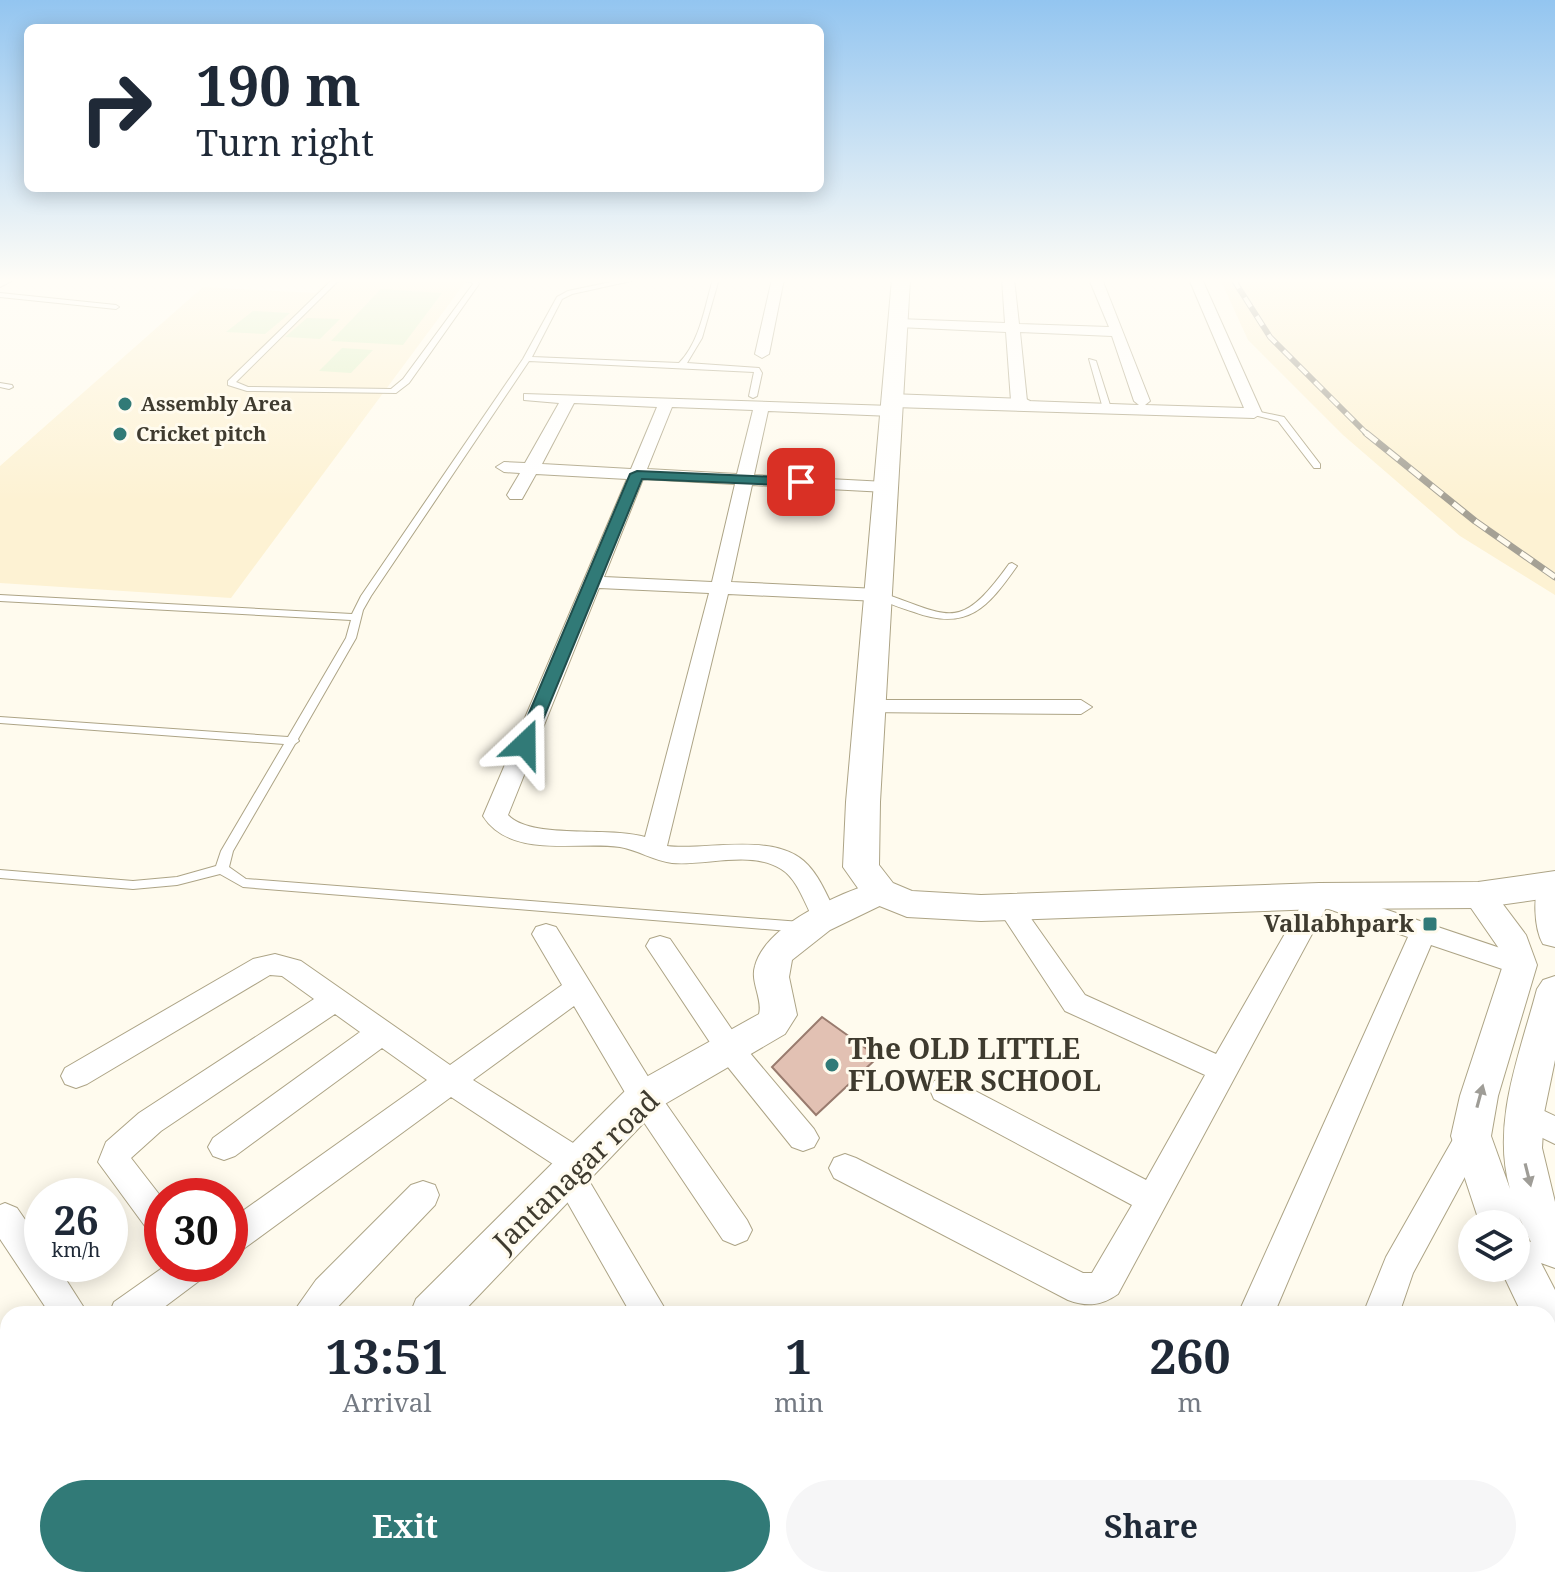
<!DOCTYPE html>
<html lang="en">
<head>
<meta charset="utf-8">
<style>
  body { margin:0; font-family:"Noto Serif",serif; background:#f6f6f7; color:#1f2937; height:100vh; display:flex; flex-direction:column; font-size:30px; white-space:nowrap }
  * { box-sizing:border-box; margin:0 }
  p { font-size:26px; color:#747a83 }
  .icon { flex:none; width:44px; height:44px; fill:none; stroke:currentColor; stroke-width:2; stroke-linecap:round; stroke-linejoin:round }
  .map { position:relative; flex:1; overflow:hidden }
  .side { position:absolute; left:0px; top:1306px; width:1556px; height:282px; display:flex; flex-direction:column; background:#fff; border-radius:24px 24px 0 0; box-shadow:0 4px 20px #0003 }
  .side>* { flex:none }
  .banner { position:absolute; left:24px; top:24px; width:800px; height:168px; border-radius:12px; box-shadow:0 4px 20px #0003; background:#fff; color:#1f2937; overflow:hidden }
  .tools { position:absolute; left:1458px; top:1210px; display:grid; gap:16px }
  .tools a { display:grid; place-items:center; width:72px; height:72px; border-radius:50%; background:#fff; box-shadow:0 4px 20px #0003; font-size:40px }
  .speed { position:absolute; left:24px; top:1178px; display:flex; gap:16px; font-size:40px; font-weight:700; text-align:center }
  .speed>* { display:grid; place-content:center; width:104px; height:104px; border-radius:50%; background:#fff; box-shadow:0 4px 20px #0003; line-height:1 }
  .speed small { font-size:20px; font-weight:400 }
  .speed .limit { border:12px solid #d22; background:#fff; color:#111 }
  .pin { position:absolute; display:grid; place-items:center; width:68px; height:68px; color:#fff; margin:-34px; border-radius:16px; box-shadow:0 4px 12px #0006 }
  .me { position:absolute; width:88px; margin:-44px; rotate:23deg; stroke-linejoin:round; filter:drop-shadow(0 0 6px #0008) }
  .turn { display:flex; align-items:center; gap:28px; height:168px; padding:0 40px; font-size:36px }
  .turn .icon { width:104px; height:104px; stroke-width:2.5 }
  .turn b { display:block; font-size:56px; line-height:68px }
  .eta { display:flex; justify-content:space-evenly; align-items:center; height:136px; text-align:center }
  .eta b { font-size:48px; font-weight:700; line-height:56px }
  .primary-button { display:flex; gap:16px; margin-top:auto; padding:16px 40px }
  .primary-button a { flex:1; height:92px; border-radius:48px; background:#317a77; color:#fff; font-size:32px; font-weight:700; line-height:92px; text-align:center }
  .primary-button a+a { background:#f6f6f7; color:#1f2937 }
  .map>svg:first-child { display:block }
</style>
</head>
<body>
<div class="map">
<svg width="1555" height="1587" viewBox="0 0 1555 1587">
  <rect width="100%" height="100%" fill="#fffbee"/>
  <path fill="#fdf2d3" d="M328,279L467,280L231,598L0,583V466L203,287L316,293Z
    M1220,279H1555V595L1460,536L1343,435L1248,340Z"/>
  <path fill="#e0f0c6" d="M381,289L442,293L403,345L331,341Z
    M253,311L290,313L265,334L226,332Z
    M307,318L340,319L320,339L285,337Z
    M342,348L373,350L351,373L319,371Z"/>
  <path fill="#e2c1b3" stroke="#997b6e" stroke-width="2" d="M822,1017L878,1057L816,1115L772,1067Z"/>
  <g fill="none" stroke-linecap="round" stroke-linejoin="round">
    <g stroke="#ada486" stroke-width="2">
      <path id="service" d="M6,279H15L0,287V282Z
        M333,279H340L236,382L248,387L391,389L403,379L473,284L472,282L446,279H477L479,284L409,383L396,393L247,391L228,385V381Z
        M625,279H640L572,294L562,299L532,357L679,363C700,342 705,306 713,279H719L702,338L687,363L759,368L762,373L757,396L753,398L749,396L754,372L529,361L371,596L363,610L356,638L298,739L299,741L295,744L233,851L229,867L246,879L801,922L806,924L808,927L806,930L801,932L243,887L220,874L177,885L133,889L0,878V870L133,881L177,877L216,866L221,851L284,744L0,723V717L288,737L346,638L351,620L0,601V595L352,614L361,596L523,359L557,297L568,291Z
        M0,293L116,305L119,307L116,309L0,297Z
        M1089,359L1096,361L1110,405L1109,407L1102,405Z
        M0,383L12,385L13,387L9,389L0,387Z
        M890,394L1026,399L1030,401L1026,403L893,398L889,396Z
        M1246,409L1284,417L1320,464V468H1314L1278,421L1246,413Z
        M1012,563L1017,566C988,607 968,632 914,612C901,608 885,603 874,595L879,592C950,615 958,635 1009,564Z
        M404,1580H426L423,1587H401Z
        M453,1580H480L483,1587H456Z
        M595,1580H617L614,1587H592Z
        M631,1580H652L655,1587H634Z"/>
    </g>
    <g stroke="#ada486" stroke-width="2">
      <path id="minor" d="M772,279H784L769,354L762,358L755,354Z
        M1002,279H1014L1019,324L1109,327L1089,279H1102L1150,401L1145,405L1244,408L1189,279H1202L1262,413L1254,418L893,407L900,411L892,416L768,411L754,475L886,482L895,487L886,492L752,485L731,582L878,589L888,595L878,601L728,594L667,846C707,851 777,831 808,865C822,880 829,901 839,919L835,926L826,928L817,926C806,908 799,880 781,869C751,850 706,866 672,863C654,861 638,850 620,847C577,841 510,859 483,816L627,479L536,474L522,499H510L507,495L520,473L504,472L496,467L504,462L525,463L559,403L524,400V394L892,406L885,402L893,397L1011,401L1006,332L898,327L891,323L898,319L1005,323ZM1020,332L1112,336L1134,401L1139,405L1027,401ZM574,403L657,407L631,469L542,464ZM672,407L753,410L737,474L647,469ZM643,479L735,484L712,582L604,577ZM599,588L709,593L645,837C609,826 531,840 508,815Z
        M870,700H1081L1092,707L1081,714L862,712L859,707Z
        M1319,887L1530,958L1534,965L1530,972L1520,975L1431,945L1274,1314H1238L1408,937L1326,908L1118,1294C1101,1306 1087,1307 1068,1300L834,1178L829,1168L834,1158L845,1154L856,1158L1083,1273H1092L1132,1205L934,1099L930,1090L934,1081L945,1078L956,1081L1146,1180L1205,1075L1065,1011L996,906L1000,900L1009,897L1018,900L1085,995L1216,1054L1310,890Z
        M546,924L556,927L655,1088L747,1220L752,1230L747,1240L735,1245L723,1240L633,1106L574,1006L473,1080L589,1153L594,1163L585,1174L668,1314H631L557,1184L552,1174L556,1166L451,1097L242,1250L230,1254V1220L427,1080L382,1048L235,1156L224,1160L213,1156L208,1147L213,1138L360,1032L335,1014L161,1131L131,1158L162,1198V1238L150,1233L98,1162L106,1142L139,1113L314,999L282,976L270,975L87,1084L76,1088L65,1084L61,1076L65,1068L253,959L275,954L301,961L450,1065L562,985L532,934L536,927Z
        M660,936L670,939L739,1040L814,1129L819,1138L814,1147L803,1151L792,1147L719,1056L646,946L650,939Z
        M1525,1102L1555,1116V1144L1514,1124L1509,1115L1514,1106Z
        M1471,1123L1482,1127L1487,1136L1413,1273L1399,1314H1363L1386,1257L1460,1127Z
        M423,1181L435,1185L439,1195L435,1205L331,1314H292L316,1280L411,1185Z
        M5,1203L17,1208L42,1244V1264H56L88,1314H50L0,1239V1205Z
        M168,1264H212L207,1275L155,1314H109L114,1302Z
        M8,1384V1423L0,1426V1387Z
        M1067,1580H1110L1107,1587H1064Z"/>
    </g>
    <g stroke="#ada486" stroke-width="2">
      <path id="tertiary" d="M1553,874H1555V947L1543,944C1534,929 1532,892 1542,877Z
        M880,881L892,884L896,892L892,900L830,930L792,960L789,977L797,1015L785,1034L658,1108L461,1314H410L416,1299L630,1086L759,1014C763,999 750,982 755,966C766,924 842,892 880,881Z
        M1478,884L1490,887L1526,935L1537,965L1498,1096L1491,1136L1510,1189C1491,1122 1520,1054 1537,989L1543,980L1555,976V1060L1544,1113L1542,1148L1555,1202V1268L1541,1263L1555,1290V1362L1548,1359V1314H1522L1500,1268H1516V1237L1531,1242L1519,1217L1522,1224L1516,1236V1224H1480L1451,1136L1460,1096L1503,965L1498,947L1462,895L1466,887Z
        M146,1580H202L199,1587H143Z"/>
    </g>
    <g stroke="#ada486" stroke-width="2">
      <path id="secondary" d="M892,279H910L880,802L879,865L893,883L912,891L981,895L1319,883L1478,882L1555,871V897L1478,908L1319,909L981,921L907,917L867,901L843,867L846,802Z"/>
    </g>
    <use href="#service" fill="#fff" fill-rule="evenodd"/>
    <use href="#minor" fill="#fff" fill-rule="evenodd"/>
    <use href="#tertiary" fill="#fff" fill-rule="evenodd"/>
    <use href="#secondary" fill="#fff" fill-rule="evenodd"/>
    <g stroke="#a5a195" stroke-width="6">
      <path id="rail-far1" d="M1233,279L1270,337L1368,435"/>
    </g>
    <g stroke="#a5a195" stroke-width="7">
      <path id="rail" d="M1366,433L1475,521L1555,577"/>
    </g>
    <use href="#rail-far1" stroke="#fffbee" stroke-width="4" stroke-dasharray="11" stroke-linecap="butt"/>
    <use href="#rail" stroke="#fffbee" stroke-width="5" stroke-dasharray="14" stroke-linecap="butt"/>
  </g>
  <defs><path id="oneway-solid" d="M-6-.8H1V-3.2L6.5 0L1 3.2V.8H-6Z" transform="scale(2)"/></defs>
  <g fill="#9f9d97">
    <use href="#oneway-solid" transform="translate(1480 1096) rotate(-75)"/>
    <use href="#oneway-solid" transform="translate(1528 1175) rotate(76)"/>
  </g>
  <linearGradient id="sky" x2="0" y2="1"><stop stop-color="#93c5f0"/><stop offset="0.56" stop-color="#fffdf7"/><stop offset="1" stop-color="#fffdf7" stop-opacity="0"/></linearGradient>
  <rect width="1555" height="501" fill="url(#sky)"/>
  <path fill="#317a77" stroke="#204f4d" stroke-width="2" d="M637,471L801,478L808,482L801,486L642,479L533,744L531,748H518L516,744L630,474Z"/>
  <g fill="#317a77" stroke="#fffbee" stroke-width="3">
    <circle cx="125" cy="404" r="8"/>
    <circle cx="120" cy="434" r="8"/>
    <rect x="1422" y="916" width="16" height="16" rx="4"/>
    <circle cx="832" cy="1065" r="8"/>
  </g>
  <g text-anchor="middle" stroke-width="6" stroke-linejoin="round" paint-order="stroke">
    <g font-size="20" font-weight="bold" fill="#3f3b2f" stroke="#fffbee" text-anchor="start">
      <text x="141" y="411">Assembly Area</text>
      <text x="136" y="441">Cricket pitch</text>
    </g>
    <g font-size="24" font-weight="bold" fill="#3f3b2f" stroke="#fffbee" text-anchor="end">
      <text x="1414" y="932">Vallabhpark</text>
    </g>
    <g font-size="28" font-weight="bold" fill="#3f3b2f" stroke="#fffbee" text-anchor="start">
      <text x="848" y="1059">The OLD LITTLE<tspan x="848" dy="32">FLOWER SCHOOL</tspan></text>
    </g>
    <g font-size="28" fill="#3f3b2f" stroke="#fffbee">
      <text transform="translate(576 1171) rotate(-44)" y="10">Jantanagar road</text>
    </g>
  </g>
</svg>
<div class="tools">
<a><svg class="icon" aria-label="layers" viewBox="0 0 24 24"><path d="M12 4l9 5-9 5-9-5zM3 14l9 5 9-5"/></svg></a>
</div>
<div class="speed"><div>26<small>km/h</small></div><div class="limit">30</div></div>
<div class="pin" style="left:801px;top:482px;background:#d93025"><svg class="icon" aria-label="arrive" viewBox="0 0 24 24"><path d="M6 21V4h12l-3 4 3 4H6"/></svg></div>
<svg class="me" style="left:525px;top:744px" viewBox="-20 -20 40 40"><path d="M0-17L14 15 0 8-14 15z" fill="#317a77" stroke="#fff" stroke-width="4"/></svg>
<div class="banner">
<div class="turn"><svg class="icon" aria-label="right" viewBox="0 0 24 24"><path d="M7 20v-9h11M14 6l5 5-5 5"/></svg><div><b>190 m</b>Turn right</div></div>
</div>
<section class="side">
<div class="eta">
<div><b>13:51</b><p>Arrival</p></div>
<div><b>1</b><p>min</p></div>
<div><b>260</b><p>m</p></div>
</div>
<div class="primary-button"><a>Exit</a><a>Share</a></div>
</section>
</div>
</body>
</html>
